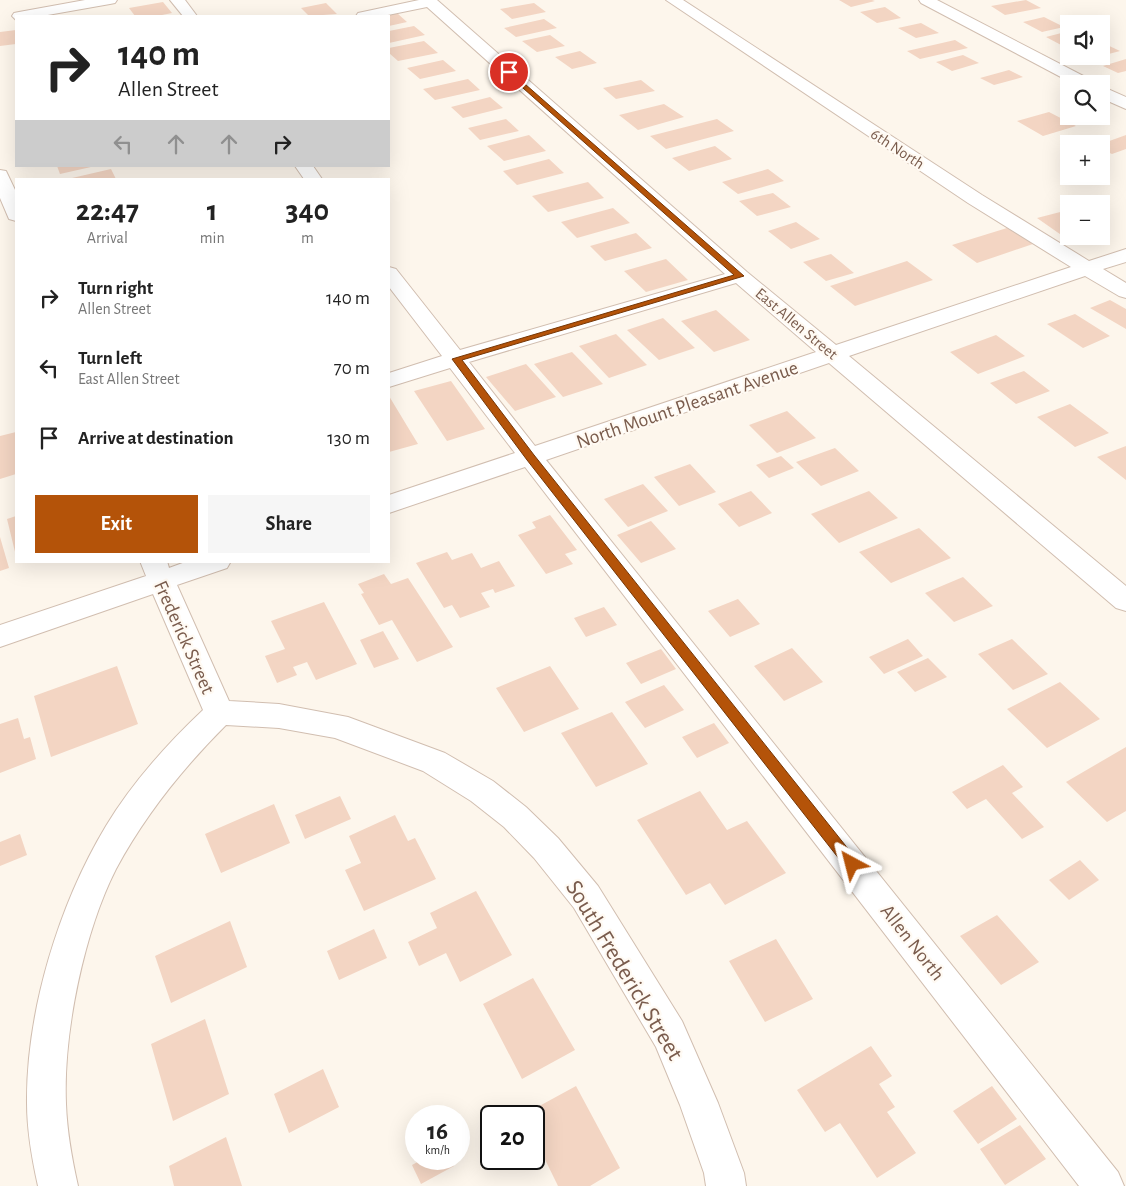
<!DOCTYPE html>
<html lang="en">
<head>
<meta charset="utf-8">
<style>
  body { margin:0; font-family:"Alegreya Sans",sans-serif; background:#f6f6f6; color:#222; height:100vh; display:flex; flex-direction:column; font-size:19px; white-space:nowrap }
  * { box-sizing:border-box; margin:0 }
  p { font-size:16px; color:#767676 }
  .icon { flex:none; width:28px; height:28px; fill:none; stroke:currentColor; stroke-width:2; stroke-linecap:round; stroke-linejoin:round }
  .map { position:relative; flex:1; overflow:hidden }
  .sheet { position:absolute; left:15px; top:178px; width:375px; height:385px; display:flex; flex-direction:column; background:#fff; border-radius:0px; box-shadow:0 5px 20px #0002 }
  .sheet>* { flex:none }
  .banner { position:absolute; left:15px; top:15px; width:375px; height:152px; border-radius:0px; box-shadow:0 5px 20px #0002; background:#fff; color:#222; overflow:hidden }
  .tools { position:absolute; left:1060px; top:15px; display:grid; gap:10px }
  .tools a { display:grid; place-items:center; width:50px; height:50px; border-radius:0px; background:#fff; box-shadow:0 5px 20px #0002; font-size:25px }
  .speed { position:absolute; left:405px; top:1105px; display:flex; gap:10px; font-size:25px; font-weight:700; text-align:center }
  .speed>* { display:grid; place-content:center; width:65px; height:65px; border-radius:50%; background:#fff; box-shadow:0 5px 20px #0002; line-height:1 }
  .speed small { font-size:12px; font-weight:400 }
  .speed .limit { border:2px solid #111; border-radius:8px; background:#fff; color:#111 }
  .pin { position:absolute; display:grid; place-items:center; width:42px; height:42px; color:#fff; margin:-21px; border:2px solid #fff; border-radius:50%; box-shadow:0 1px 5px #0007 }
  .me { position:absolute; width:55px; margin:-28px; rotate:322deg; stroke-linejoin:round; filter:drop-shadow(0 0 4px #0008) }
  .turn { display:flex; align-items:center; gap:18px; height:105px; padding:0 20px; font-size:22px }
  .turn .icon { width:65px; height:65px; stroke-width:2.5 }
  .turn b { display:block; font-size:35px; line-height:42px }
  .lanes { display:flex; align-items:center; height:48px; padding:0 20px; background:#0003; justify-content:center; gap:25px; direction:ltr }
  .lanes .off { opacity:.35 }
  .eta { display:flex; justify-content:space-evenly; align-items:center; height:85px; text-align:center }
  .eta b { font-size:30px; font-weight:700; line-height:35px }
  .action { display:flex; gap:10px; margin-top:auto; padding:10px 20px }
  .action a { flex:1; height:58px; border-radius:0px; background:#b45309; color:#fff; font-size:20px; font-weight:700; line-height:58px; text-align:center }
  .action a+a { background:#f6f6f6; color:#222 }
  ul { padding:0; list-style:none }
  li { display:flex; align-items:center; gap:15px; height:70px; padding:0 20px }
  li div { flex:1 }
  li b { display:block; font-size:19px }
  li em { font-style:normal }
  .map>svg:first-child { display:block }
</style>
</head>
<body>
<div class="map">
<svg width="1126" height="1186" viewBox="0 0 1126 1186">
  <rect width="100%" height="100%" fill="#fdf6ec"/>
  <path fill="#f3d5c3" d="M839,0H872L875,1L851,7Z
    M1026,0L1041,8L1005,15L991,6Z
    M163,2L172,13L157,16H135L129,8Z
    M326,3L337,14L309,16L301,8Z
    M534,3L546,12L512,19L500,9Z
    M885,7L901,18L877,23L860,12Z
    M397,13L407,22L389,26V16L384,15Z
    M1044,17L1064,27L1042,32L1023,22Z
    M544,19L557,28L516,37L504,28Z
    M921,23L939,33L916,38L898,28Z
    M414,26L425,35L389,43V31Z
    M16,30V44L0,46V32Z
    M1069,31V44L1063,46L1046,37Z
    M550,35L565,46L537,52L522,41Z
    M955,40L968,48L920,59L907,51Z
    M424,41L438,53L398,61L389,53V48Z
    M1103,43L1120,51L1101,56V44Z
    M580,51L597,63L572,69L555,57Z
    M963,55L979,63L952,71L936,62Z
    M1126,59V71L1118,73L1103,66Z
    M443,60L456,71L420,79L407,68Z
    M1009,70L1023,77L994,85L980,78Z
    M468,79L480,90L435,100L423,89Z
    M641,80L655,91L616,99L603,88Z
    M490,97L503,108L463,118L451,107Z
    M664,104L684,117L638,130L619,115Z
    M1049,112L1076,126L1043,136L1017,121Z
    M506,119L519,131L480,140L468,128Z
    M717,119L734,131L666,149L650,136Z
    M529,135L546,151L504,161L487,146Z
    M1126,135V149L1112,154L1101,149V144Z
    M715,146L732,159L689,171L672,158Z
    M549,159L564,173L517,185L503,171Z
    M57,166H90L91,167L60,174Z
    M111,169L116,179H72V178Z
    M768,169L784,181L738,194L722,182Z
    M588,182L604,198L548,212L532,196Z
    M773,193L791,207L757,216L739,201Z
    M613,208L630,223L577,238L561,222Z
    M1068,210L1069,236L1073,237L1067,239L1037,218Z
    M796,222L820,239L791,249L768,231Z
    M1007,228L1033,244L977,263L952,245Z
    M636,233L652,248L605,261L590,246Z
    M831,254L854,273L826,281L803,262Z
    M666,259L688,280L646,292L624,271Z
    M907,261L933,280L855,306L830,286Z
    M1110,300L1126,309V329L1090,308Z
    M716,310L750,340L714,352L681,321Z
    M1075,314L1110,336L1083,348L1047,324Z
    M663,318L695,348L659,360L627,330Z
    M616,334L647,365L609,378L579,346Z
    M996,335L1025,356L978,374L950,352Z
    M572,352L603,384L563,397L534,364Z
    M526,364L556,397L515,411L486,377Z
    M1024,371L1050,391L1016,404L990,383Z
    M451,381L485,429L447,441L414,391Z
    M389,396L418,444L389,452Z
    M1070,404L1109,433L1075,447L1037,417Z
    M787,411L816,438L777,453L749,425Z
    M16,432V474L0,479V436Z
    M1126,446V480L1097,457Z
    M835,448L859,471L821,486L796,462Z
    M781,456L794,468L769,478L756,465Z
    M690,464L716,492L679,506L654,477Z
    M643,484L668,511L628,527L604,499Z
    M751,491L772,513L739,527L718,504Z
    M869,491L898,518L839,543L811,514Z
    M550,515L577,550L565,554L573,564L546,574L518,535L536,528L532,522Z
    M16,516V556L7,519Z
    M651,521L676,549L641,563L617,535Z
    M919,528L951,558L891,583L859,552Z
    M0,537L9,568L0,571Z
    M447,552L452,560L472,553L481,568L499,561L515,586L495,593L493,589L481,593L490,607L460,618L452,605L444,608L416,563Z
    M384,574L391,584L408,578L453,647L417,662L392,620L379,625L361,594L364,593L358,584Z
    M963,577L993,606L954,622L925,593Z
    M738,599L760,624L730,637L708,611Z
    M324,602L357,664L316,680L307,662L293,667L297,675L277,683L265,656L285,649L271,621Z
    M604,607L617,625L586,637L574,618Z
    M383,631L399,659L374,668L360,640Z
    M908,639L923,656L884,674L869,657Z
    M1012,639L1048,674L1013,690L978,654Z
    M792,648L823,682L784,701L754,666Z
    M661,649L676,669L641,684L626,663Z
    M928,658L947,677L915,692L897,672Z
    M117,666L138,724L51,757L34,696Z
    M550,666L579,709L524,732L496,688Z
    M1060,682L1100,719L1047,748L1007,709Z
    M664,685L684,710L645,728L625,702Z
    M612,712L648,764L596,787L561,733Z
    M18,718L24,739L30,737L36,759L0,773V724Z
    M714,723L729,743L697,758L682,737Z
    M1126,747V811L1107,822L1066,782Z
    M1003,765L1023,787L1012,793L1044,827L1022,839L986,799L967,809L952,792Z
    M700,791L727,830L747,821L786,873L725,905L710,883L686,895L637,820Z
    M340,796L351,819L305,839L295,815Z
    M274,804L290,843L221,873L205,834Z
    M395,815L408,841L415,838L436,879L364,911L345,870L361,863L349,836Z
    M20,834L27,855L0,866V842Z
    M1080,860L1099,880L1069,900L1049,880Z
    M476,891L512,955L460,982L446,953L419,966L408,942L437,928L430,913Z
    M997,915L1039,962L1001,985L960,936Z
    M230,921L247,967L171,1003L155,956Z
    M374,929L387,958L339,980L327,951Z
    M776,939L813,999L765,1022L729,961Z
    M533,978L575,1050L522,1079L483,1004Z
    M205,1019L229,1094L173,1121L151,1044Z
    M871,1046L892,1076L879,1084L895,1107L887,1112L916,1153L877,1178L840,1123L825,1132L797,1090Z
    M323,1069L339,1107L289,1133L274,1094Z
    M576,1086L620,1168L590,1186H558L534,1137V1116H521Z
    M992,1086L1017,1119L978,1144L953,1111Z
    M1020,1125L1046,1159L1005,1185L980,1149Z
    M226,1137L242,1186H174L169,1166Z
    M423,1159H451L454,1166L421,1184L412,1165Z"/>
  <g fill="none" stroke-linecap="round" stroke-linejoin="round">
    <g stroke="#d1beb0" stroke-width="2">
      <path id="minor" d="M85,0H117L115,3L110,4L42,16H16V20L12,16L14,13L19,12Z
        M170,0H185L197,16H183Z
        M419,0H437L747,272L836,345L1071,267L968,203L666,0H683L982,195L1089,261L1126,249V262L1103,269L1126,283V298L1119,296L1085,276L849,356L1126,586V611L1116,608L829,363L546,460L1118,1172L1124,1186H1079L525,467L389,513V495L515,453L450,368L389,387V373L442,356L389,287V267L396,269L460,350L725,274L427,7L383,16H356L358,13ZM736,283L816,352L535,446L469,362Z
        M919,0H937L1093,81L1095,84H1074L921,3Z
        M1101,86L1126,97V109L1101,98Z
        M295,166H313L322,179H304Z
        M0,170L6,171L16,192V221L9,219L0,198Z
        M140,561H167L169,568L188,561H231L227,568L177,585L229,701L279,704L348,717L445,753L493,781L526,807L558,838L598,886L682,1021L718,1103L744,1173L746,1186H706L704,1173L680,1105L656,1047L574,908L534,858L504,827L471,801L423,771L335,738L279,728L226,725C183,768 145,815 116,869C84,932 63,1033 66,1104C67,1132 72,1159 78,1186H38C32,1159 27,1131 27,1103C26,1012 59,904 106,826C132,783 166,745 203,710L153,594L0,647V625L146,576Z"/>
    </g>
    <use href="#minor" fill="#fff" fill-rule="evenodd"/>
  </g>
  <path fill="#b45309" stroke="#753606" d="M509,70L744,276L462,360L534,455L857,860L859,864L857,869L852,871L847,869L527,460L452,359L734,275L506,73L505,72Z"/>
  <g text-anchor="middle" stroke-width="4.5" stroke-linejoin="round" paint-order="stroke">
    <g font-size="16" fill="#7a5c4d" stroke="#fffaf3">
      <text transform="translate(898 148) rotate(33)" y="6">6th North</text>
      <text transform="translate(797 323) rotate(40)" y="6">East Allen Street</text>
    </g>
    <g font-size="20" fill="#7a5c4d" stroke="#fffaf3">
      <text transform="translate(687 404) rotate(-19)" y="7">North Mount Pleasant Avenue</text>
      <text transform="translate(185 637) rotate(66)" y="7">Frederick Street</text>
      <text transform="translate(913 942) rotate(52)" y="7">Allen North</text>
    </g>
    <g font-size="24" fill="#7a5c4d" stroke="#fffaf3">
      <text transform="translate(625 970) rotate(59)" y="8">South Frederick Street</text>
    </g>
  </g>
</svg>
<div class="tools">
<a><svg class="icon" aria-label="sound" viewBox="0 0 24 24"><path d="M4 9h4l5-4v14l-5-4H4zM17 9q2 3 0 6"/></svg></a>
<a><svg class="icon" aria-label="search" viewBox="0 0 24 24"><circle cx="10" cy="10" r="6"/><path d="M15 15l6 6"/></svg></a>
<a>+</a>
<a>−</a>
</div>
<div class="speed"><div>16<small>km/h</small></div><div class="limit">20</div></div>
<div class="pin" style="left:509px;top:72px;background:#d93025"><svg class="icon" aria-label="arrive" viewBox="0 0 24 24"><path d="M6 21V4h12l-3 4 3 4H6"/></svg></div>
<svg class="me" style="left:852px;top:864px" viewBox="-20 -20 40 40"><path d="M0-17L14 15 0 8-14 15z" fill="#b45309" stroke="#fff" stroke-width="4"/></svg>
<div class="banner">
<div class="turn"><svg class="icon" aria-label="right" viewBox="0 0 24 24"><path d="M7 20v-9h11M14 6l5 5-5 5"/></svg><div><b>140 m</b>Allen Street</div></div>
<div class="lanes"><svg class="icon off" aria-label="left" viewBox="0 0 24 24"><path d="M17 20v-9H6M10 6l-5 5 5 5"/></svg><svg class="icon off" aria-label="ahead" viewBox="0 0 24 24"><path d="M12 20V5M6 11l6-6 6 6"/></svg><svg class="icon off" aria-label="ahead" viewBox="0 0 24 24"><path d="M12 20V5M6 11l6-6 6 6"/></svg><svg class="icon" aria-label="right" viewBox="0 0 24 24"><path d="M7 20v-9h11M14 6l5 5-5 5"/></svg></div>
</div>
<section class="sheet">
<div class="eta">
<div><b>22:47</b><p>Arrival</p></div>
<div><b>1</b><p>min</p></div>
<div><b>340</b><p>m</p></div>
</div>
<ul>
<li><svg class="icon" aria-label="right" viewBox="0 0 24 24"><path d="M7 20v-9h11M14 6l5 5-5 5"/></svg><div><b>Turn right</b><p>Allen Street</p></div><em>140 m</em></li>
<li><svg class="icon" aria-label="left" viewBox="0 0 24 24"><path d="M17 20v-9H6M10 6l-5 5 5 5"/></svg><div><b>Turn left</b><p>East Allen Street</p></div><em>70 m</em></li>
<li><svg class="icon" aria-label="arrive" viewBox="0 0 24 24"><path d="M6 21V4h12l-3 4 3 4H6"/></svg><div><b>Arrive at destination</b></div><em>130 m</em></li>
</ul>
<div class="action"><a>Exit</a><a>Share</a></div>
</section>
</div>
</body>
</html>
